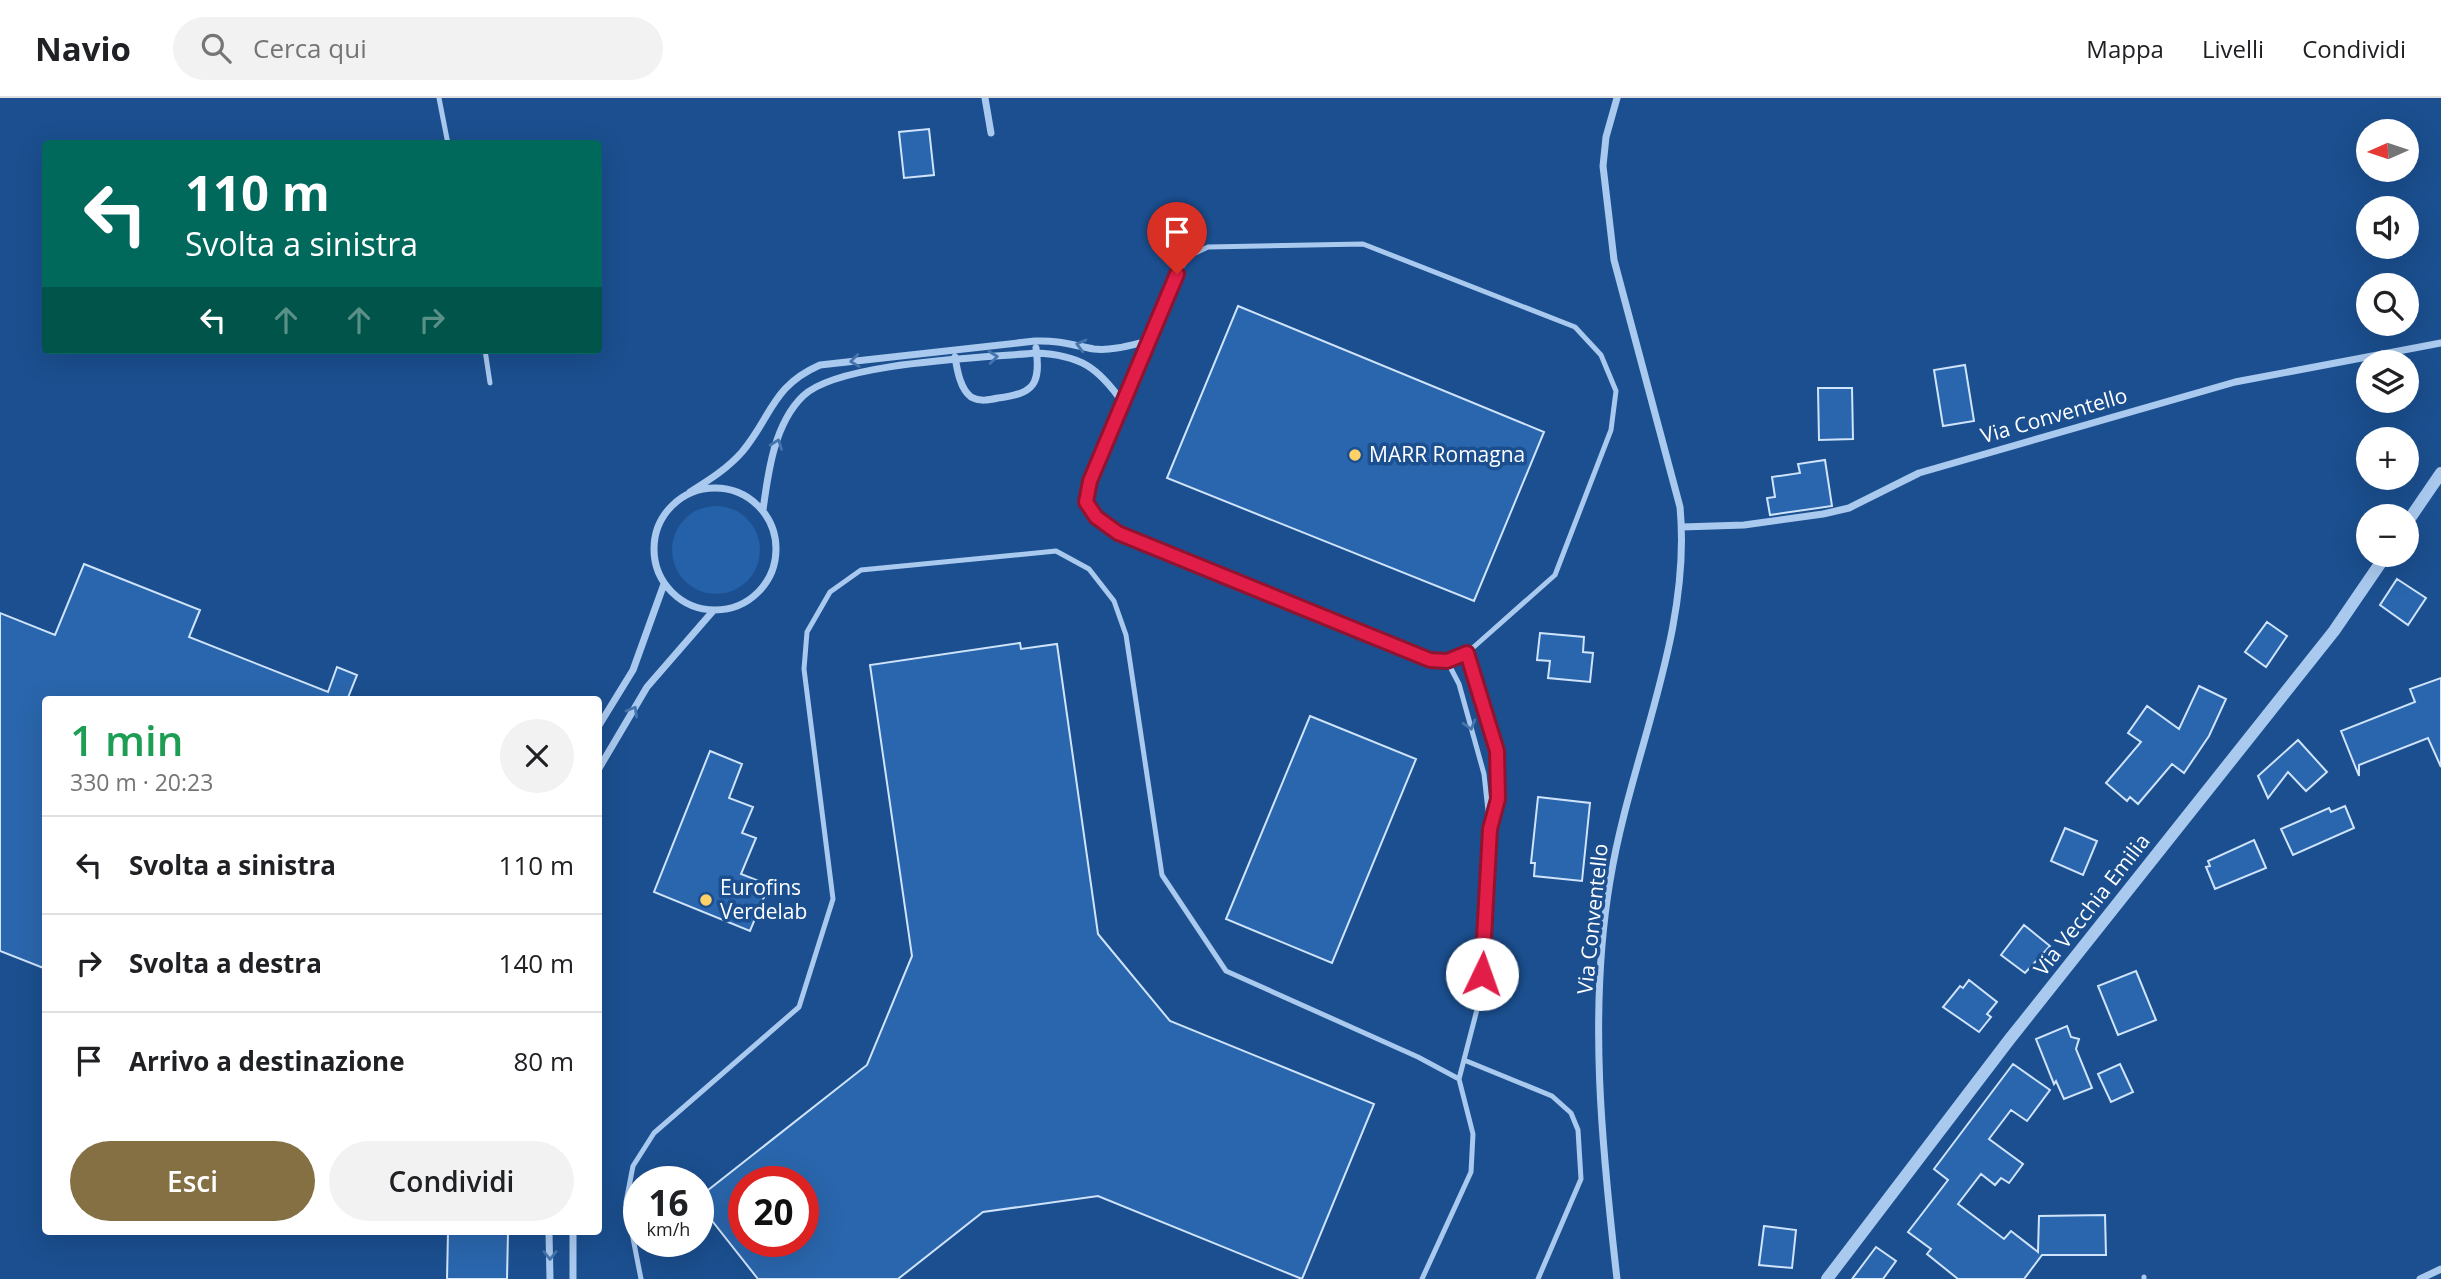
<!DOCTYPE html>
<html lang="it">
<head>
<meta charset="utf-8">
<style>
  body { margin:0; font-family:"Open Sans",sans-serif; background:#f2f2f2; color:#202124; height:100vh; display:flex; flex-direction:column; font-size:26px; white-space:nowrap }
  * { box-sizing:border-box; margin:0 }
  p { font-size:23px; color:#757577 }
  .icon { flex:none; width:38px; height:38px; fill:none; stroke:currentColor; stroke-width:2; stroke-linecap:round; stroke-linejoin:round }
  .map { position:relative; flex:1; overflow:hidden }
  .sheet { position:absolute; left:42px; top:598px; width:560px; height:539px; display:flex; flex-direction:column; background:#fff; border-radius:7px; box-shadow:0 7px 28px #0002 }
  .sheet>* { flex:none }
  .hud { position:absolute; left:42px; top:42px; width:560px; height:214px; border-radius:7px; box-shadow:0 7px 28px #0002; background:#00695c; color:#fff; overflow:hidden }
  .needle { width:46px; rotate:267deg }
  .fabs { position:absolute; left:2356px; top:21px; display:grid; gap:14px }
  .fabs a { display:grid; place-items:center; width:63px; height:63px; border-radius:50%; background:#fff; box-shadow:0 7px 28px #0002; font-size:35px }
  .speed { position:absolute; left:623px; top:1068px; display:flex; gap:14px; font-size:35px; font-weight:700; text-align:center }
  .speed>* { display:grid; place-content:center; width:91px; height:91px; border-radius:50%; background:#fff; box-shadow:0 7px 28px #0002; line-height:1 }
  .speed small { font-size:18px; font-weight:400 }
  .speed .limit { border:10px solid #d22; background:#fff; color:#111 }
  .pin { position:absolute; display:grid; place-items:center; width:60px; height:60px; color:#fff; margin:-72px -30px; border-radius:50% 50% 50% 0; rotate:-45deg; box-shadow:0 0 7px #0007 }
  .pin .icon { rotate:45deg }
  .me { position:absolute; width:77px; margin:-38px; rotate:3deg; stroke-linejoin:round; filter:drop-shadow(0 0 5px #0008) }
  .turn { display:flex; align-items:center; gap:24px; height:147px; padding:0 28px; font-size:32px }
  .turn .icon { width:91px; height:91px; stroke-width:2.5 }
  .turn b { display:block; font-size:49px; line-height:60px }
  .lanes { display:flex; align-items:center; height:66px; padding:0 28px; background:#0003; justify-content:center; gap:35px; direction:ltr }
  .lanes .off { opacity:.35 }
  .round { display:grid; place-items:center; flex:none; width:74px; height:74px; border-radius:37px; background:#f2f2f2 }
  .head { display:flex; align-items:center; justify-content:space-between; height:119px; padding:0 28px }
  h1 { font-size:42px; font-weight:600; line-height:52px; color:#1e9e55 }
  .button { display:flex; gap:14px; margin-top:auto; padding:14px 28px }
  .button a { flex:1; height:80px; border-radius:42px; background:#847042; color:#fff; font-size:28px; font-weight:600; line-height:80px; text-align:center }
  .button a+a { background:#f2f2f2; color:#202124 }
  ul { padding:0; list-style:none }
  li { display:flex; align-items:center; gap:21px; height:98px; padding:0 28px; border-top:2px solid #e0e0e0 }
  li div { flex:1 }
  li b { display:block; font-size:26px }
  li em { font-style:normal }
  header { display:flex; align-items:center; gap:42px; box-sizing:border-box; height:98px; padding:0 35px; background:#fff; border-bottom:2px solid #e0e0e0 }
  header strong { font-size:33px }
  nav { display:flex; gap:38px; margin-inline-start:auto; font-size:24px }
  .search { width:490px; height:63px; background:#f2f2f2; display:flex; align-items:center; gap:18px; box-sizing:border-box; padding:0 24px; border-radius:38px; color:#757577; font-size:26px }
  .map>svg:first-child { display:block }
</style>
</head>
<body>
<header>
<strong>Navio</strong>
<div class="search"><svg class="icon" aria-label="search" viewBox="0 0 24 24"><circle cx="10" cy="10" r="6"/><path d="M15 15l6 6"/></svg>Cerca qui</div>
<nav><a>Mappa</a><a>Livelli</a><a>Condividi</a></nav>
</header>
<div class="map">
<svg width="2441" height="1181" viewBox="0 0 2441 1181">
  <rect width="100%" height="100%" fill="#1b4f8f"/>
  <path fill="#2461a8" d="M672 452a44 44 0 1 1 88 0a44 44 0 1 1-88 0Z"/>
  <path fill="#2a66ad" stroke="#cfe3fa" stroke-width="2" fill-rule="evenodd" d="M929,31L934,77L904,80L899,34Z
    M1238,208L1544,334L1474,503L1167,380Z
    M1965,267L1974,323L1943,328L1934,272Z
    M1818,290H1852L1853,341L1819,342Z
    M1825,362L1832,408L1770,417L1767,400L1775,399L1772,379L1800,375L1798,366Z
    M84,466L200,512L189,539L328,594L337,569L357,577L347,602H46V871L0,853V515L55,537Z
    M2397,481L2426,500L2408,527L2380,507Z
    M2267,524L2287,538L2266,569L2245,554Z
    M1540,535L1584,539L1583,554L1593,555L1590,584L1548,580L1550,563L1537,562Z
    M1020,545L1021,551L1057,546L1098,836L1170,923L1374,1006L1302,1181L1098,1098L983,1114L898,1181H758L698,1105V1100L867,967L912,858L870,567ZM744,1083H803V1143H744Z
    M2441,580V669L2428,640L2359,667V678L2341,633L2415,604L2410,591Z
    M2199,588L2226,601L2209,638L2184,675L2172,666L2138,706L2130,699L2127,703L2106,685L2141,644L2128,635L2147,608L2179,631Z
    M1310,618L1416,661L1332,865L1226,821Z
    M2298,642L2327,674L2306,693L2288,674L2268,700L2258,678Z
    M710,653L742,666L729,700L753,709L742,735L756,740L741,776L769,787L750,833L654,794Z
    M1538,699L1590,705L1582,783L1534,778L1535,765H1531Z
    M2345,708L2354,730L2293,757L2281,731L2329,710L2331,714Z
    M2065,730L2097,743L2083,777L2051,763Z
    M2254,742L2266,770L2215,791L2206,769L2210,768L2208,763Z
    M2024,827L2050,848L2025,875L2001,857Z
    M2136,873L2156,922L2118,937L2098,888Z
    M1969,882L1997,904L1987,916L1991,919L1979,934L1943,909L1960,888L1963,890Z
    M2067,928L2071,939L2079,941L2076,951L2092,990L2064,1001L2056,983L2054,986L2036,941Z
    M2013,966L2050,992L2027,1023L2011,1012L1989,1041L2023,1066L2009,1085L2001,1080L1995,1087L1981,1076L1958,1106L2004,1141L2011,1133L2038,1154L2039,1118L2105,1117L2106,1157H2042L2024,1181H1958L1927,1156L1931,1151L1908,1134L1948,1082L1934,1071Z
    M2120,966L2133,994L2111,1004L2098,976Z
    M1764,1128L1796,1132L1792,1170L1759,1167Z
    M448,1134H508L507,1181H447Z
    M1876,1149L1896,1163L1883,1181H1852Z"/>
  <g fill="none" stroke-linecap="round" stroke-linejoin="round">
    <path stroke="#a9c9ee" stroke-width="5" d="M439,0L448,46
      M1363,146L1575,229L1601,257L1616,293L1611,332L1555,477L1467,555L1447,563L1430,562L1118,435L1096,419L1086,404L1090,383L1177,176L1189,158L1208,149Z
      M485,252L490,285
      M1467,555C1487,613 1506,667 1491,728
      M1447,563L1459,586L1484,676L1490,731L1480,900L1459,981
      M1464,962L1552,998L1571,1015L1578,1032L1581,1081L1538,1181
      M2144,1179V1181
      M641,1181L626,1104L633,1068L654,1035L799,909L833,801L804,571L807,534L830,494L861,472L1056,453L1089,471L1114,503L1126,537L1162,777L1226,873L1418,959L1459,981L1473,1036L1471,1074L1422,1181"/>
    <path stroke="#a9c9ee" stroke-width="7" d="M985,0L991,35
      M1617,0L1606,39L1603,68L1614,162L1680,409C1692,536 1630,659 1610,783C1588,913 1602,1051 1617,1181
      M955,259C957,271 960,291 971,299C980,304 989,302 998,300C1034,296 1041,286 1036,250
      M654 451a61 61 0 1 1 122 0a61 61 0 1 1-122 0Z
      M690,394C709,382 727,371 742,354C772,318 772,288 820,267L1035,243C1060,242 1071,247 1094,251C1112,253 1131,247 1148,243
      M763,412C768,375 774,326 803,298C838,264 983,260 1036,255C1080,257 1098,269 1123,305
      M1682,429L1744,427L1823,416L1849,410L1919,375L2235,284L2441,245
      M598,629L633,572L664,486
      M598,672L647,589L713,513
      M549,1134L550,1181
      M573,1134V1181
      M2420,1181L2441,1171"/>
    <path stroke="#a9c9ee" stroke-width="12" d="M2406,426L2441,375
      M1827,1181L2009,942L2334,533L2386,457"/>
  </g>
  <defs><path id="oneway-chevron" d="M-2-3.5L2.5 0L-2 3.5" fill="none" stroke-width="1.6" stroke-linecap="round" stroke-linejoin="round" transform="scale(1.75)"/></defs>
  <g stroke="#4674ac">
    <use href="#oneway-chevron" transform="translate(1081 247) rotate(-165)"/>
    <use href="#oneway-chevron" transform="translate(993 259) rotate(-6)"/>
    <use href="#oneway-chevron" transform="translate(855 263) rotate(173)"/>
    <use href="#oneway-chevron" transform="translate(777 346) rotate(-70)"/>
    <use href="#oneway-chevron" transform="translate(633 613) rotate(-60)"/>
    <use href="#oneway-chevron" transform="translate(1470 627) rotate(74)"/>
    <use href="#oneway-chevron" transform="translate(550 1157) rotate(90)"/>
  </g>
  <g fill="none" stroke-linecap="round" stroke-linejoin="round">
    <g stroke="#92132f" stroke-width="18">
      <path id="route" d="M1177,176L1090,383L1086,404L1096,419L1118,435L1430,562L1447,563L1467,555L1497,653L1498,701L1490,731L1482,876"/>
    </g>
    <use href="#route" stroke="#e11d48" stroke-width="12"/>
  </g>
  <g fill="#ffd166" stroke="#1b4f8f" stroke-width="2.5">
    <circle cx="1355" cy="357" r="7"/>
    <circle cx="706" cy="802" r="7"/>
  </g>
  <g text-anchor="middle" stroke-width="7" stroke-linejoin="round" paint-order="stroke">
    <g font-size="21" fill="#fff" stroke="#1b4f8f">
      <text transform="translate(2054 318) rotate(-16)" y="7">Via Conventello</text>
      <text transform="translate(2092 807) rotate(-52)" y="7">Via Vecchia Emilia</text>
      <text transform="translate(1593 821) rotate(-84)" y="7">Via Conventello</text>
    </g>
    <g font-size="21" fill="#fff" stroke="#1b4f8f" text-anchor="start">
      <text x="1369" y="364">MARR Romagna</text>
      <text x="720" y="797">Eurofins<tspan x="720" dy="24">Verdelab</tspan></text>
    </g>
  </g>
</svg>
<div class="fabs">
<a><svg class="needle" viewBox="-14 -14 28 28"><path d="M0-13l5 13h-10z" fill="#e53935"/><path d="M0 13l5-13h-10z" fill="#757577"/></svg></a>
<a><svg class="icon" aria-label="sound" viewBox="0 0 24 24"><path d="M4 9h4l5-4v14l-5-4H4zM17 9q2 3 0 6"/></svg></a>
<a><svg class="icon" aria-label="search" viewBox="0 0 24 24"><circle cx="10" cy="10" r="6"/><path d="M15 15l6 6"/></svg></a>
<a><svg class="icon" aria-label="layers" viewBox="0 0 24 24"><path d="M12 4l9 5-9 5-9-5zM3 14l9 5 9-5"/></svg></a>
<a>+</a>
<a>−</a>
</div>
<div class="speed"><div>16<small>km/h</small></div><div class="limit">20</div></div>
<div class="pin" style="left:1177px;top:176px;background:#d93025"><svg class="icon" aria-label="arrive" viewBox="0 0 24 24"><path d="M6 21V4h12l-3 4 3 4H6"/></svg></div>
<svg class="me" style="left:1482px;top:876px" viewBox="-20 -20 40 40"><circle r="19" fill="#fff"/><path d="M0-13L10 11 0 6-10 11z" fill="#e11d48"/></svg>
<div class="hud">
<div class="turn"><svg class="icon" aria-label="left" viewBox="0 0 24 24"><path d="M17 20v-9H6M10 6l-5 5 5 5"/></svg><div><b>110 m</b>Svolta a sinistra</div></div>
<div class="lanes"><svg class="icon" aria-label="left" viewBox="0 0 24 24"><path d="M17 20v-9H6M10 6l-5 5 5 5"/></svg><svg class="icon off" aria-label="ahead" viewBox="0 0 24 24"><path d="M12 20V5M6 11l6-6 6 6"/></svg><svg class="icon off" aria-label="ahead" viewBox="0 0 24 24"><path d="M12 20V5M6 11l6-6 6 6"/></svg><svg class="icon off" aria-label="right" viewBox="0 0 24 24"><path d="M7 20v-9h11M14 6l5 5-5 5"/></svg></div>
</div>
<section class="sheet">
<div class="head"><div><h1>1 min</h1><p>330 m · 20:23</p></div><a class="round"><svg class="icon" aria-label="close" viewBox="0 0 24 24"><path d="M6 6l12 12M18 6L6 18"/></svg></a></div>
<ul>
<li><svg class="icon" aria-label="left" viewBox="0 0 24 24"><path d="M17 20v-9H6M10 6l-5 5 5 5"/></svg><div><b>Svolta a sinistra</b></div><em>110 m</em></li>
<li><svg class="icon" aria-label="right" viewBox="0 0 24 24"><path d="M7 20v-9h11M14 6l5 5-5 5"/></svg><div><b>Svolta a destra</b></div><em>140 m</em></li>
<li><svg class="icon" aria-label="arrive" viewBox="0 0 24 24"><path d="M6 21V4h12l-3 4 3 4H6"/></svg><div><b>Arrivo a destinazione</b></div><em>80 m</em></li>
</ul>
<div class="button"><a>Esci</a><a>Condividi</a></div>
</section>
</div>
</body>
</html>
